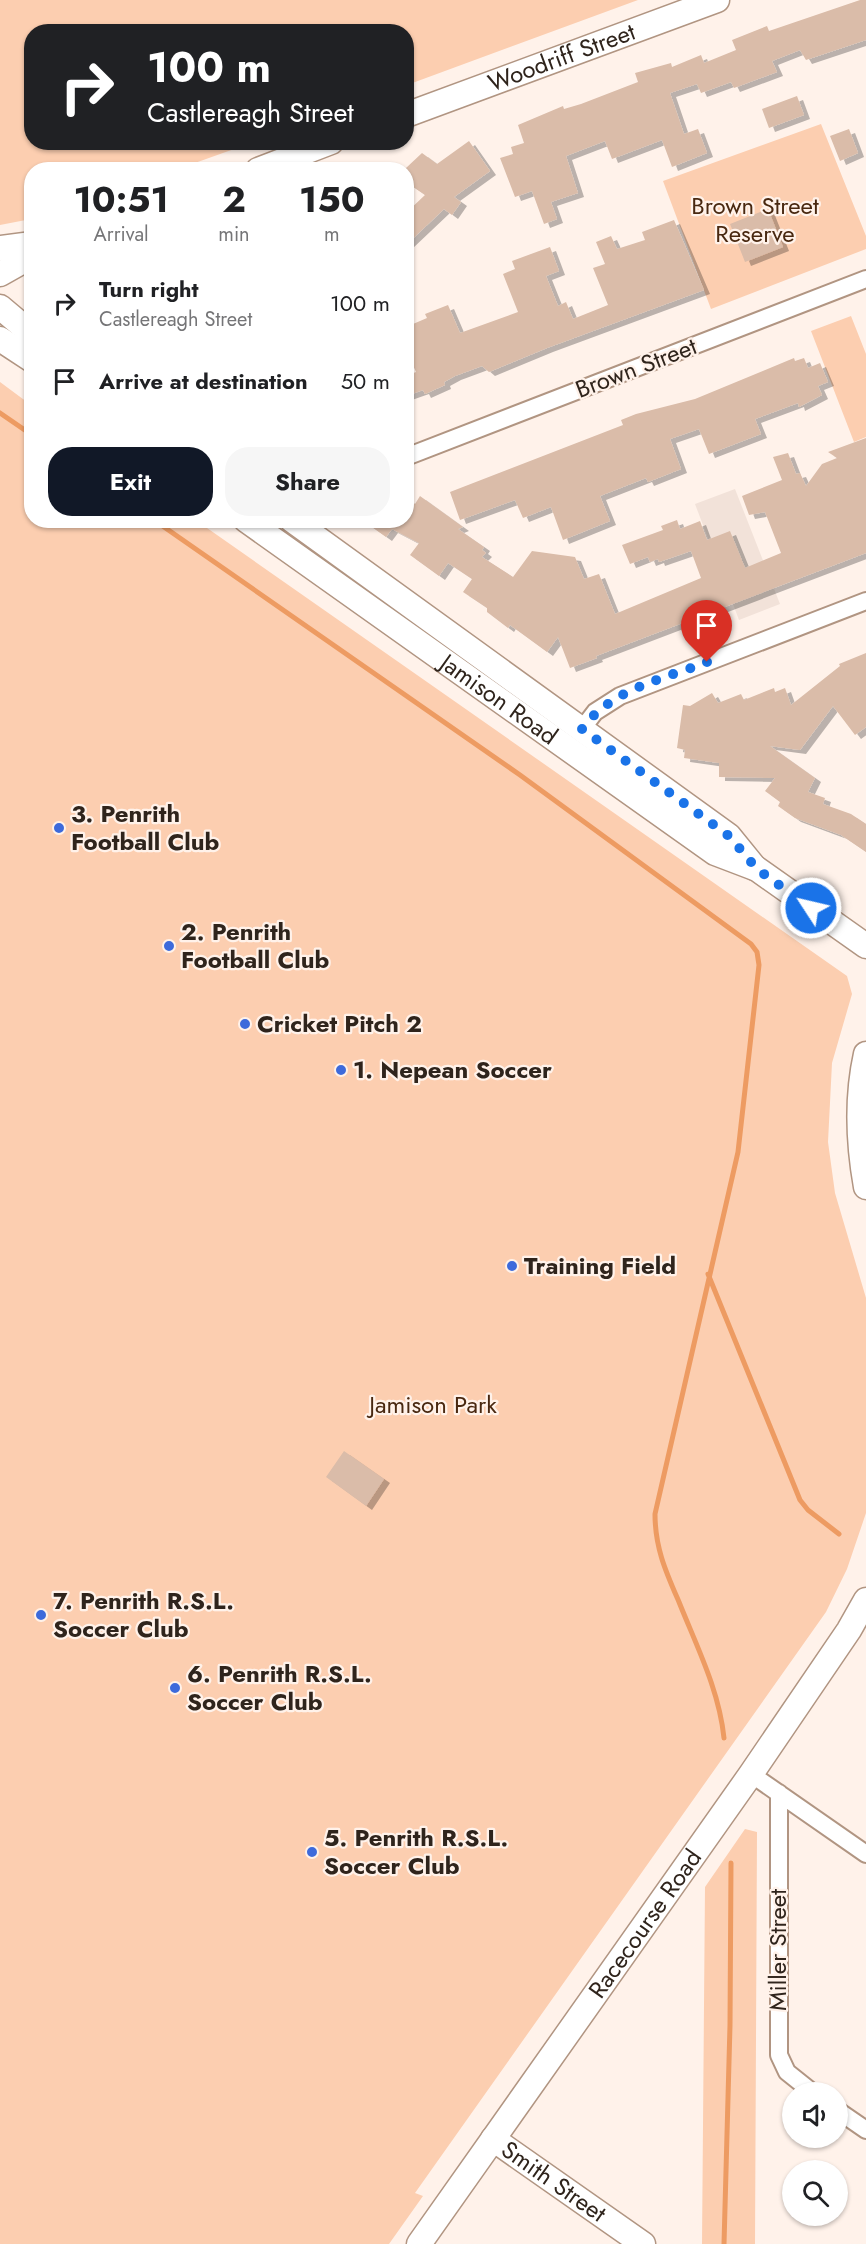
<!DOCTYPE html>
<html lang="en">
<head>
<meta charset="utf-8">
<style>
  body { margin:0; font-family:Jost,sans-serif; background:#f6f6f6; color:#202124; height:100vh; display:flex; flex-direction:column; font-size:22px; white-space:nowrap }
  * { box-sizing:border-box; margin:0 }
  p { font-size:20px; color:#757577 }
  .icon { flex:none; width:33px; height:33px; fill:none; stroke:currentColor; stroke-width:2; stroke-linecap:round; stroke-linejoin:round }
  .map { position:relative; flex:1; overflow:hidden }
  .details { position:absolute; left:24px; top:162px; width:390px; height:366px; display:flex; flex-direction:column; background:#fff; border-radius:24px; box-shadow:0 2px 4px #0004 }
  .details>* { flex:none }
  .top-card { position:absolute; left:24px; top:24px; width:390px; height:126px; border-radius:24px; box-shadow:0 2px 4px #0004; background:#202124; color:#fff; overflow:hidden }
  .buttons { position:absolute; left:782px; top:2082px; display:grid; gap:12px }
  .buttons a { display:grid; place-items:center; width:66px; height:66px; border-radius:50%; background:#fff; box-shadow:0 2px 4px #0004; font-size:30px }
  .pin { position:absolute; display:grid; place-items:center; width:51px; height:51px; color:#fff; margin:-62px -26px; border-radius:50% 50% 50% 0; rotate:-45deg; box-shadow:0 0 6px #0007 }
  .pin .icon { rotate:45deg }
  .me { position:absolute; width:66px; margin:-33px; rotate:305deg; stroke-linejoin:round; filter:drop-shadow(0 0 4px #0008) }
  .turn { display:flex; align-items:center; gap:21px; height:126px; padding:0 24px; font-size:27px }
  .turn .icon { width:78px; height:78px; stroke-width:2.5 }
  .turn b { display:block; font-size:42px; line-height:51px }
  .eta { display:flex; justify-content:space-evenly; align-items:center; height:102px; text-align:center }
  .eta b { font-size:36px; font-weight:700; line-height:42px }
  .action { display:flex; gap:12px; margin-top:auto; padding:12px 24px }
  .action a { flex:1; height:69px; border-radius:24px; background:#111827; color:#fff; font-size:24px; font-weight:700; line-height:69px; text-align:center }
  .action a+a { background:#f6f6f6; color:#202124 }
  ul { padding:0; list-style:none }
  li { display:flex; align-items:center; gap:18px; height:78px; padding:0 24px }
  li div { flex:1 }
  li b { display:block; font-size:22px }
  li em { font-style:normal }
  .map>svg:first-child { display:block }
</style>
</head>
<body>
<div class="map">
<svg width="866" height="2244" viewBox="0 0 866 2244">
  <defs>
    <filter id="shadow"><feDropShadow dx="6" dy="4" stdDeviation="0" flood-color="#0004"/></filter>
  </defs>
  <rect width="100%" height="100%" fill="#fff2ea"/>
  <path fill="#f2e2d9" d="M735,489L780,604L739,620L695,504Z"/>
  <path fill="#fcceb0" d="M0,0H638L407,85L406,32H32V142L251,143L178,169L32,170L31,219L0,225Z
    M821,124L866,236V249L711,309L663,181Z
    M851,316L866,354V437L854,442L811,331Z
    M0,382L31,405L32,520L197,521L847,976L852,994L832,1063L828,1142L835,1193L866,1298V1513L847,1569L826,1612L415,2193L423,2196L389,2244H0Z
    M745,1829L757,1832L755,2244H702L705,1887Z"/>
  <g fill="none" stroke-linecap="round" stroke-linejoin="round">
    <path stroke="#ed9b62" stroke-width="5" d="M0,413L32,435
      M154,520L520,775L751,944L757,952L759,965L738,1152L655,1514C655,1548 666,1572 679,1602C697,1647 719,1690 724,1738
      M708,1274L800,1500L808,1510L839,1534
      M724,2244L730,2025L731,1863"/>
  </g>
  <path fill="#dabca9" filter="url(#shadow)" d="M860,0H866V40L806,60L800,50L772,61L777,72L734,88L731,82L701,93L697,84L670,93L684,134L698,129L707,153L672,167L662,140L612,159L605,141L566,156L578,193L551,202L557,219L544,224L532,191L515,197L500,158L513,154L511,147L524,143L518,125L563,106L564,109L581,104L638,82L635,73L671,63L672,67L701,55L704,63L736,50L732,40L767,26L769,31Z
    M797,96L804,115L769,128L762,109Z
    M849,129L858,153L840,161L830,136Z
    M469,141L490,171L454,197L461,202L452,215L444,209L406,245V213L425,195L406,182V168L422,153L437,164Z
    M768,209L783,247L745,262L730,224Z
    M674,220L704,290L547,348L489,372L482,366L455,376L444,382L445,385L425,394L423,390L406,396V376L416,372L406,350V327L427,318L425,314L448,305L460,333L518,312L503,274L515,269L512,261L550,247L559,271L546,276L558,306L566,302L573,319L608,305L593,268L605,264L596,242L611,236L617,249L645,240L642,232Z
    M794,358L795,361L804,358L808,368L820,363L828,382L818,386L822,395L799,407L798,403L755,419L761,434L709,454L699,429L670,439L681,469L648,482L646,478L600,496L610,521L563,540L551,507L523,518L515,500L460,520L450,492L623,425L621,420L636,414L695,399Z
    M866,438V553L596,656L597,658L570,668L558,637L547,652L510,625L508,628L487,612V608L463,592L472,579L448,563L439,576L410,555L419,543L392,529L386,537L362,520H406V498L415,504L420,496L463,527L458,529L484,547L482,550L486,553L482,557L513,577L532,551L575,557L584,579L599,574L615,614L701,578L691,551L659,562L658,559L650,562L648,557L630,564L622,545L663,530L661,526L677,520L680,529L700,521L707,540L730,531L745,568L781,553L765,512L749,515L742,496L782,480L773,457L788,453L796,474L800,473L806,486L822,464L837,458L828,452Z
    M866,653V727L855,735L833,706L800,750L770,746L815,778L808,792L825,798L823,804L851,814L866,824V852L841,835L795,818L778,806L780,802L765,791L775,778L719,777V763L684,758L685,750L677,748L683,705L690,706L712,693L718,703L741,694L744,700L774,688L775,692L785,688L791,705L840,666L839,664Z
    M344,1451L384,1479L366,1506L326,1477Z"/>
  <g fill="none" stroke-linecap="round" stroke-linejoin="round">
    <g stroke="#b19582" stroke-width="20">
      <path id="street" d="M406,457L866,279
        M582,729L595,712L620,696L866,601
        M751,1774L866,1854
        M779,1793V2055L787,2072L812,2092
        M837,2110L866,2130"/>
    </g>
    <g stroke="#b19582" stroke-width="27">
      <g id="secondary">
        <path id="s1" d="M406,115L717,0"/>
        <path d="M258,170L331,142"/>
        <path d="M0,248L32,244"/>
        <path d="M0,274L32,256"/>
        <path d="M0,307L32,334"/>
        <path d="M0,339L32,360"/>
        <path id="s2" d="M246,520L715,853L757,869L866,946"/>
        <path d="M292,520L729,836L755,868"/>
        <path d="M866,1054C856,1099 858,1142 866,1187"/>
        <path id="s3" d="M493,2139L643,2244"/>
        <path id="s4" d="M419,2244L751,1774L849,1630L866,1600"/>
      </g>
    </g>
    <use href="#street" stroke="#fff" stroke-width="16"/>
    <use href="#secondary" stroke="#fff" stroke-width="24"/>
  </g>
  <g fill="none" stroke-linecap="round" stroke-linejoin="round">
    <path stroke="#1a73e8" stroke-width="10" stroke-dasharray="0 18" d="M707,662C664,679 611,689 582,729L729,836L757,869L811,908"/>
  </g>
  <g fill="#3d6adb" stroke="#fff2ea" stroke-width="2">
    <circle cx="59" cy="828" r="6"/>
    <circle cx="169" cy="946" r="6"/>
    <circle cx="245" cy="1024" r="6"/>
    <circle cx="341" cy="1070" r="6"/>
    <circle cx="512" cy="1266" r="6"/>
    <circle cx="41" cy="1615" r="6"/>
    <circle cx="175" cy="1688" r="6"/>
    <circle cx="312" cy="1852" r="6"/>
  </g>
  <g text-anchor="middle" stroke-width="4.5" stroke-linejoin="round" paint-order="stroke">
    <g font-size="24" fill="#2f241c" stroke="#fff2ea">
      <text dy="8" stroke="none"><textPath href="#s1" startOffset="166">Woodriff Street</textPath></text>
      <text transform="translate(636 368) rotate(-21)" y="8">Brown Street</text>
      <text dy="8" stroke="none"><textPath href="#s2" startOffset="310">Jamison Road</textPath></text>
      <text dy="8" stroke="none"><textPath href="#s4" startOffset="392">Racecourse Road</textPath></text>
      <text transform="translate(778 1950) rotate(-90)" y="8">Miller Street</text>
      <text dy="8" stroke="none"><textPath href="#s3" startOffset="74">Smith Street</textPath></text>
    </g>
    <g font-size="24" fill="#492810" stroke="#fff2ea">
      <text x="755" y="214">Brown Street<tspan x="755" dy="28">Reserve</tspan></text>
      <text x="433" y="1413">Jamison Park</text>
    </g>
    <g font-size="24" font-weight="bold" fill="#2f241c" stroke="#fff2ea" text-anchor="start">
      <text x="71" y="822">3. Penrith<tspan x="71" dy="28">Football Club</tspan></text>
      <text x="181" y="940">2. Penrith<tspan x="181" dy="28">Football Club</tspan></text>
      <text x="257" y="1032">Cricket Pitch 2</text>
      <text x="353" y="1078">1. Nepean Soccer</text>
      <text x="524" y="1274">Training Field</text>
      <text x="53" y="1609">7. Penrith R.S.L.<tspan x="53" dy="28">Soccer Club</tspan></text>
      <text x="187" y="1682">6. Penrith R.S.L.<tspan x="187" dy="28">Soccer Club</tspan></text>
      <text x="324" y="1846">5. Penrith R.S.L.<tspan x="324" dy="28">Soccer Club</tspan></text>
    </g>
  </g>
</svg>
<div class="buttons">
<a><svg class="icon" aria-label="sound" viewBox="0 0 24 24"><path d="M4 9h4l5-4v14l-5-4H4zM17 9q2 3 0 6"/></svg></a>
<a><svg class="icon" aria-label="search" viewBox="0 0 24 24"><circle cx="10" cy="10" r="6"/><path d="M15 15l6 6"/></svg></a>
</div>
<div class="pin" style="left:707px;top:662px;background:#d93025"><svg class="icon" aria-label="arrive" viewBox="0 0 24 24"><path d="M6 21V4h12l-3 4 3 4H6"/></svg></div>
<svg class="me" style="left:811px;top:908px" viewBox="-20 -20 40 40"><circle r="17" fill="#1a73e8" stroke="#fff" stroke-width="3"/><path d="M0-11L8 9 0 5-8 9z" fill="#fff"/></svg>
<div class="top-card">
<div class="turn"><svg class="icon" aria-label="right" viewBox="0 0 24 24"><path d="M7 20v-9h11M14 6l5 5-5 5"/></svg><div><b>100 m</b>Castlereagh Street</div></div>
</div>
<section class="details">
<div class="eta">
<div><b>10:51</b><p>Arrival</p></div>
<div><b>2</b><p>min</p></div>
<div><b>150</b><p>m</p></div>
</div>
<ul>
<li><svg class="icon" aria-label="right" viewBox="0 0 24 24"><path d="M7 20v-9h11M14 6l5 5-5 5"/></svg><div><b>Turn right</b><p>Castlereagh Street</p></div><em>100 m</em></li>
<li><svg class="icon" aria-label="arrive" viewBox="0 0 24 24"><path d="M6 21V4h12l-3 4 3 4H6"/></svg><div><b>Arrive at destination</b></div><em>50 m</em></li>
</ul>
<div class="action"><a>Exit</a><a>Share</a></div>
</section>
</div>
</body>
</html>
